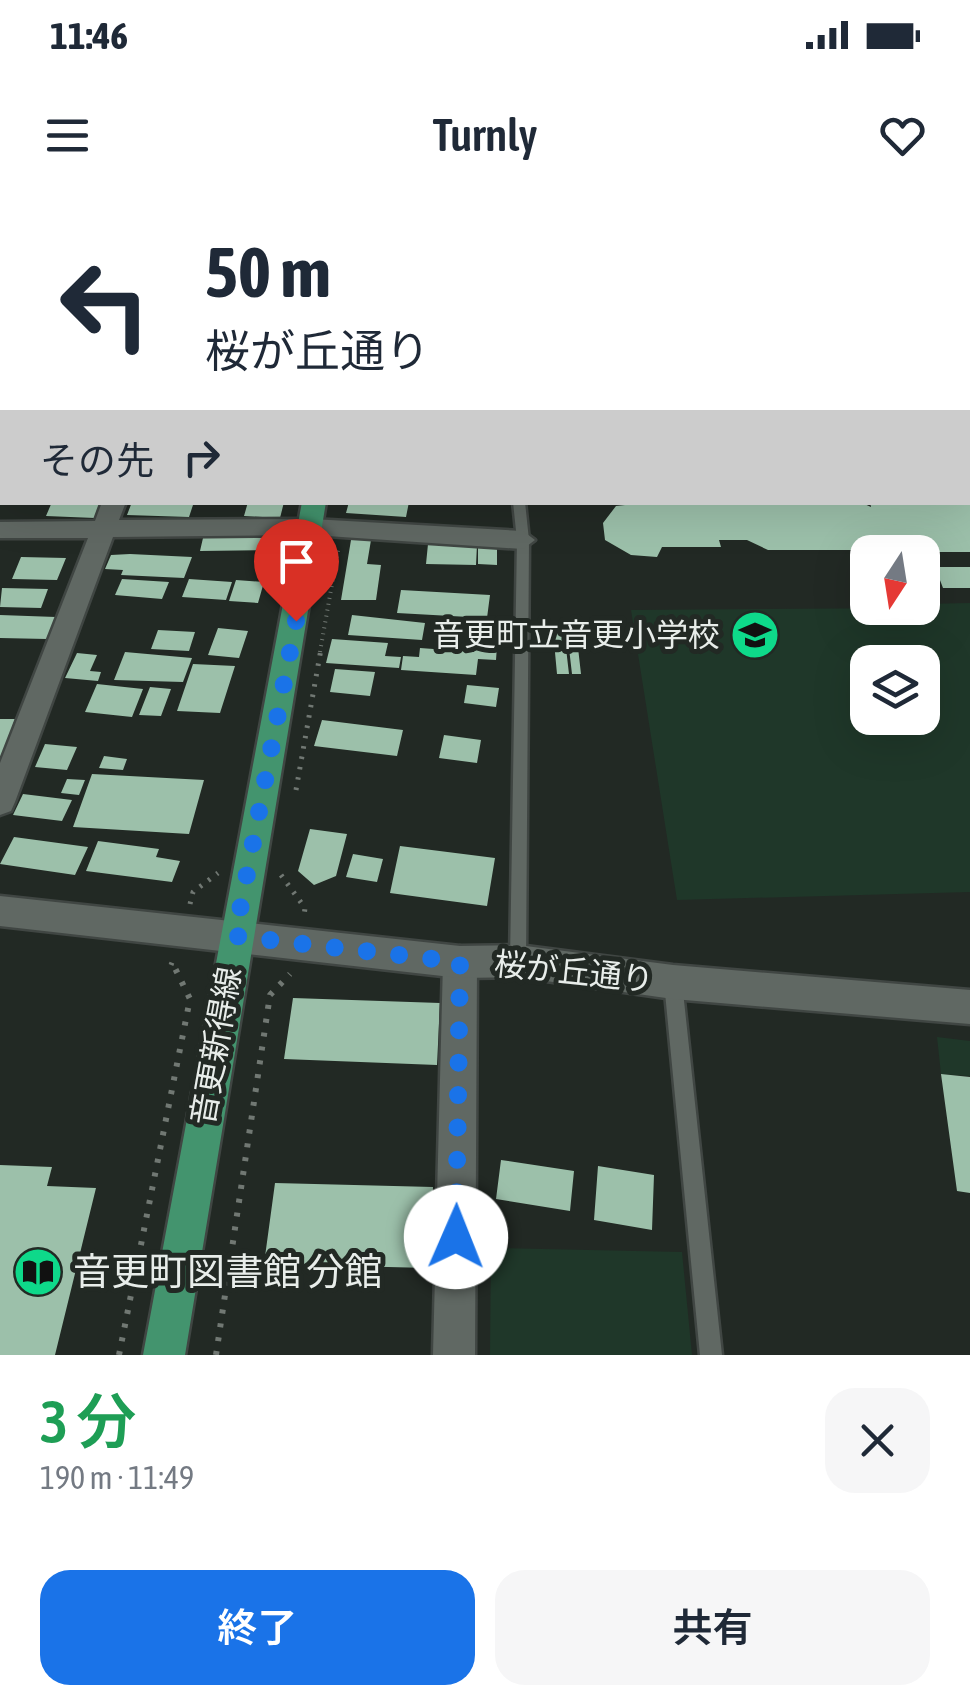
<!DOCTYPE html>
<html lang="ja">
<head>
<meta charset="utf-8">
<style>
  body { margin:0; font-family:"Asap Condensed","Noto Sans JP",sans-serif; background:#f6f6f7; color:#1f2937; height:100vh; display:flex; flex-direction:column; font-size:38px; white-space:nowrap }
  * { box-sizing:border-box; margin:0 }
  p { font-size:32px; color:#747a83 }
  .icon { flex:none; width:55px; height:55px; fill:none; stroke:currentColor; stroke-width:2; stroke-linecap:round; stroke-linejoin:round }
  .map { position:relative; height:1155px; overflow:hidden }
  .sheet { display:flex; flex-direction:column; background:#fff; flex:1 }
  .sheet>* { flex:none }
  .top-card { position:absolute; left:0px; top:0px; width:970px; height:305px; box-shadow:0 10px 40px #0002; background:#fff; color:#1f2937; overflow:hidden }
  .needle { width:65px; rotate:192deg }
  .fabs { position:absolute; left:850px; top:335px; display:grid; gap:20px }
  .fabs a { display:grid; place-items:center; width:90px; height:90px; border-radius:20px; background:#fff; box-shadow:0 10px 40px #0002; font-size:50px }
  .pin { position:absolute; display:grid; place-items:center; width:85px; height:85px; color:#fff; margin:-102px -42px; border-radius:50% 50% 50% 0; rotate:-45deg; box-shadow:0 0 10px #0007 }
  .pin .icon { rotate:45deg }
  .me { position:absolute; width:110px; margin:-55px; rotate:1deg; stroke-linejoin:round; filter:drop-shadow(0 0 8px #0008) }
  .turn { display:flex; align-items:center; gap:35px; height:210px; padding:0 40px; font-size:45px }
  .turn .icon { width:130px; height:130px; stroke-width:2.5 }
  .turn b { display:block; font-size:70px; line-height:85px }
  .then { display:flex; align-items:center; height:95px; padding:0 40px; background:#0003; gap:20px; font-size:38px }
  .round { display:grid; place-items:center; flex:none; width:105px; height:105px; border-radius:30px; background:#f6f6f7 }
  .headline { display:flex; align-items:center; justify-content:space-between; height:170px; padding:0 40px }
  h1 { font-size:60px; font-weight:600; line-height:75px; color:#1e9e55 }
  .primary-button { display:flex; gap:20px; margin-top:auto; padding:20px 40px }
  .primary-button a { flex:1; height:115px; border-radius:30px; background:#1a73e8; color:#fff; font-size:40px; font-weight:600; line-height:115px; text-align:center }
  .primary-button a+a { background:#f6f6f7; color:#1f2937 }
  .status { display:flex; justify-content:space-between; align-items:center; height:70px; padding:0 50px; background:#fff; direction:ltr }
  .status svg { height:28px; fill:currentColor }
  header { display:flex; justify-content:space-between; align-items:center; height:130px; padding:0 40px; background:#fff; font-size:45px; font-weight:600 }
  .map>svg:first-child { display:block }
</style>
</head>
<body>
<div class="status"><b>11:46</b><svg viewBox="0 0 49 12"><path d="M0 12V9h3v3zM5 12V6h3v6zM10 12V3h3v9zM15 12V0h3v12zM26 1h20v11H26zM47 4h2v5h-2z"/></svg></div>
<header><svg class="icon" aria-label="menu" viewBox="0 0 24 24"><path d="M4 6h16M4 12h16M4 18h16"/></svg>Turnly<svg class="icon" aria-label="heart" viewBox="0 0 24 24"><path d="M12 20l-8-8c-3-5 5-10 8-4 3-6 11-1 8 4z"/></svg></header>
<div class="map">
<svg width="970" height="1155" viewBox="0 0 970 1155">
  <rect width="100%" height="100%" fill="#222924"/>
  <path fill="#1f3729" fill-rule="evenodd" d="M699,0H970V120L968,2Z
    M970,403V692L677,700L631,410L922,408L923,404ZM922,462V518H868V462Z
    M937,837L970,841V876L941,874Z
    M491,1048L682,1052L692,1155H490Z"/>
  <path fill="#9cc0aa" d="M52,302H101L95,318L46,316Z
    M132,302H194L189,317L127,315Z
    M248,302H284L280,318L244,316Z
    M349,302H409L406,317L346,313Z
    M652,302H860L871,307L870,302H970V352H883L881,344L866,343L867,350H768L747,340H719L721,347H662L657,357L631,355L605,340L603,323L616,306Z
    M352,334H372L367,364L381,365L376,400H341Z
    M203,338H276L274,350L200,351Z
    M448,342L477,345L476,365L426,364L428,344Z
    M478,345H497V365L478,364Z
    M130,354L192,357L184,378L121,375L123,370L105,369L111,355Z
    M21,357L66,358L57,380L12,379Z
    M935,367H970V388H943Z
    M122,379L169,382L162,399L115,395Z
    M189,379L232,382L226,400L182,397Z
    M236,380L264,382L258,403L229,401Z
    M2,388L48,389L41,408L0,407Z
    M401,390L490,395L487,418L397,413Z
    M0,415L56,417L47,439L0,438Z
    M352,415L425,423L422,440L348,435Z
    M218,428L248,431L239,458L208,455Z
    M158,430L195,432L189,451L151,449Z
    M576,430L581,474H572L567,431Z
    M553,431H564L569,474H557Z
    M332,439L388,443L385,456L401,457L399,468L326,463Z
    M475,445L497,446L496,460L478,459L476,475L401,470L403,456L419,457L420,448L474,452Z
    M125,452L192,458L183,482L114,480Z
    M77,453L97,455L90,471L101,472L98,481L65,478Z
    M193,464L235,466L220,513L177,511Z
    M335,469L375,472L370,496L330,492Z
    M97,484L143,489L132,517L85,512Z
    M467,485L499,488L496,507L464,503Z
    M150,487L171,489L161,516L139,515Z
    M0,519H15L1,559H0Z
    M322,520L403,530L397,556L314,546Z
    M444,535L481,540L477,563L439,558Z
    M45,544L77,547L67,570L35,567Z
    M104,556L127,559L123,570L99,568Z
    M92,574L204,580L189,634L73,627Z
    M67,579L85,580L79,595L61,593Z
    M23,594L72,600L62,621L13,615Z
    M310,629L347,634L336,676L314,685L298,671Z
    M14,637L88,647L75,675L0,664Z
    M98,641L159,649L156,657L180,661L172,682L86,671Z
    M400,646L495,658L487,706L390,693Z
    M353,654L383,659L377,682L346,677Z
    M293,798L440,803L437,865L284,859Z
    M941,874L970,877V993L957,991Z
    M501,960L574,971L570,1011L496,999Z
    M0,965L52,967L47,986L96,988L55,1155H0Z
    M598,966L654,975L652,1030L594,1020Z
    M275,983L433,987L429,1068L264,1064Z"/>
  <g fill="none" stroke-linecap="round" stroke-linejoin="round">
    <g stroke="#404643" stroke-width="5">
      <path id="service" d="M440,0H475L471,2H439Z
        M513,302H525L529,340L526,761L524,767L518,769L512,767L510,761L517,340Z
        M673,774L679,776L682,782L722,1155H700L664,782L667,776Z"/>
    </g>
    <g stroke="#404643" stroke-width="5">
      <path id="minor" d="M133,0H151V2H134Z
        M0,119H2V146H0Z
        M968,128H970V141L968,140Z
        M102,302H126L119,320L312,319L523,331L535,340L523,349L312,335L113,337L15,602L11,611L0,615V563L88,338H0V322L95,321Z
        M460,746L472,751L477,762L475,1155H433L443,762L448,751Z"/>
    </g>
    <g stroke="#404643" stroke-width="5">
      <path id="tertiary" d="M0,696L460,746L518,745L673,765L970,790V824L673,799L518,777L460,778L0,726Z"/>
    </g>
    <g stroke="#404643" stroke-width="5">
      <path id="primary" d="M278,0H296L297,2H280Z
        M302,302H326L185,1155H143Z"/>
    </g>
    <path stroke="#717873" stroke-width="4" stroke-dasharray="1 5" stroke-linecap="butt" d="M320,452L338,350"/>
    <path stroke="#717873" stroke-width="5" stroke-dasharray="2.5 8" stroke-linecap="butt" d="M296,590L321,449
      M281,675L305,708L304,716
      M190,704L193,692L218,673
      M171,765L174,757"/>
    <path stroke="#717873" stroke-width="6" stroke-dasharray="4 10" stroke-linecap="butt" d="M119,1155L190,799L172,762
      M216,1155L270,795L290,774"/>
    <use href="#service" fill="#606863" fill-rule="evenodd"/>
    <use href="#minor" fill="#606863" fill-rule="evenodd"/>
    <use href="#tertiary" fill="#606863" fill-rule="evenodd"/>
    <use href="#primary" fill="#43946e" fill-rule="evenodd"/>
  </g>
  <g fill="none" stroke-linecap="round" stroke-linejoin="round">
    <path stroke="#1a73e8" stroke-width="18" stroke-dasharray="0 32.4" d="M296,421L235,736L460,762L456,1037"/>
  </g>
  <defs>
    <g id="school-disc" transform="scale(2.5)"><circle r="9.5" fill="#0ed98a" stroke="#222924"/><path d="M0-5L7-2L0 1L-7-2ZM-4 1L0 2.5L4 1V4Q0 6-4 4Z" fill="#111"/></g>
    <g id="library-disc" transform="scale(2.5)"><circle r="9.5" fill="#0ed98a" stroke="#222924"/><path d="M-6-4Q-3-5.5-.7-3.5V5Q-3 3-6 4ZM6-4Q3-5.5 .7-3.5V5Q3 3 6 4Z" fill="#111"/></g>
  </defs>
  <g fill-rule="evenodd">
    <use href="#school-disc" x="755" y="435"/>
    <use href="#library-disc" x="38" y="1072"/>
  </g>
  <g text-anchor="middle" stroke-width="10" stroke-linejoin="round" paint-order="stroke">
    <g font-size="32" fill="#e8edea" stroke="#222924" text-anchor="end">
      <text x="720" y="446">音更町立音更小学校</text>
    </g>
    <g font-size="32" fill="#e8edea" stroke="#222924">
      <text transform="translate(574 772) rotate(6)" y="11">桜が丘通り</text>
      <text transform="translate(216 846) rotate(-80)" y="11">音更新得線</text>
    </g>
    <g font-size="38" fill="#e8edea" stroke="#222924" text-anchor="start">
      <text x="73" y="1085">音更町図書館 分館</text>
    </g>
  </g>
</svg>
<div class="fabs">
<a><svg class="needle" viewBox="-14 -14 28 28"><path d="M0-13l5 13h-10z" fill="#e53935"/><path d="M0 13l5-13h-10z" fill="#747a83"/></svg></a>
<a><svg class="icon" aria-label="layers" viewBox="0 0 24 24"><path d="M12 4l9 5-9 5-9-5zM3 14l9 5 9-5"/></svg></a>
</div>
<div class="pin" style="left:296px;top:421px;background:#d93025"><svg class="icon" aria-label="arrive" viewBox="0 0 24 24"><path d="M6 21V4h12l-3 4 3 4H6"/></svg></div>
<svg class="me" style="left:456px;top:1037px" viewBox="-20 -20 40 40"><circle r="19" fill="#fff"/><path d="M0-13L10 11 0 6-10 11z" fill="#1a73e8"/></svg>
<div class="top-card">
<div class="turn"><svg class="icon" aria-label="left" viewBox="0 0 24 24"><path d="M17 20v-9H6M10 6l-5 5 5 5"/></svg><div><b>50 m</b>桜が丘通り</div></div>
<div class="then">その先<svg class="icon" aria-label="right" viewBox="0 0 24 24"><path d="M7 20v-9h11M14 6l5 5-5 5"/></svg></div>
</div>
</div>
<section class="sheet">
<div class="headline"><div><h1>3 分</h1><p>190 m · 11:49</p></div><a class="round"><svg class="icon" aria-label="close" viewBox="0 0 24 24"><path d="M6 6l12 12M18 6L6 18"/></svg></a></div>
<div class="primary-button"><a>終了</a><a>共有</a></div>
</section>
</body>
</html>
